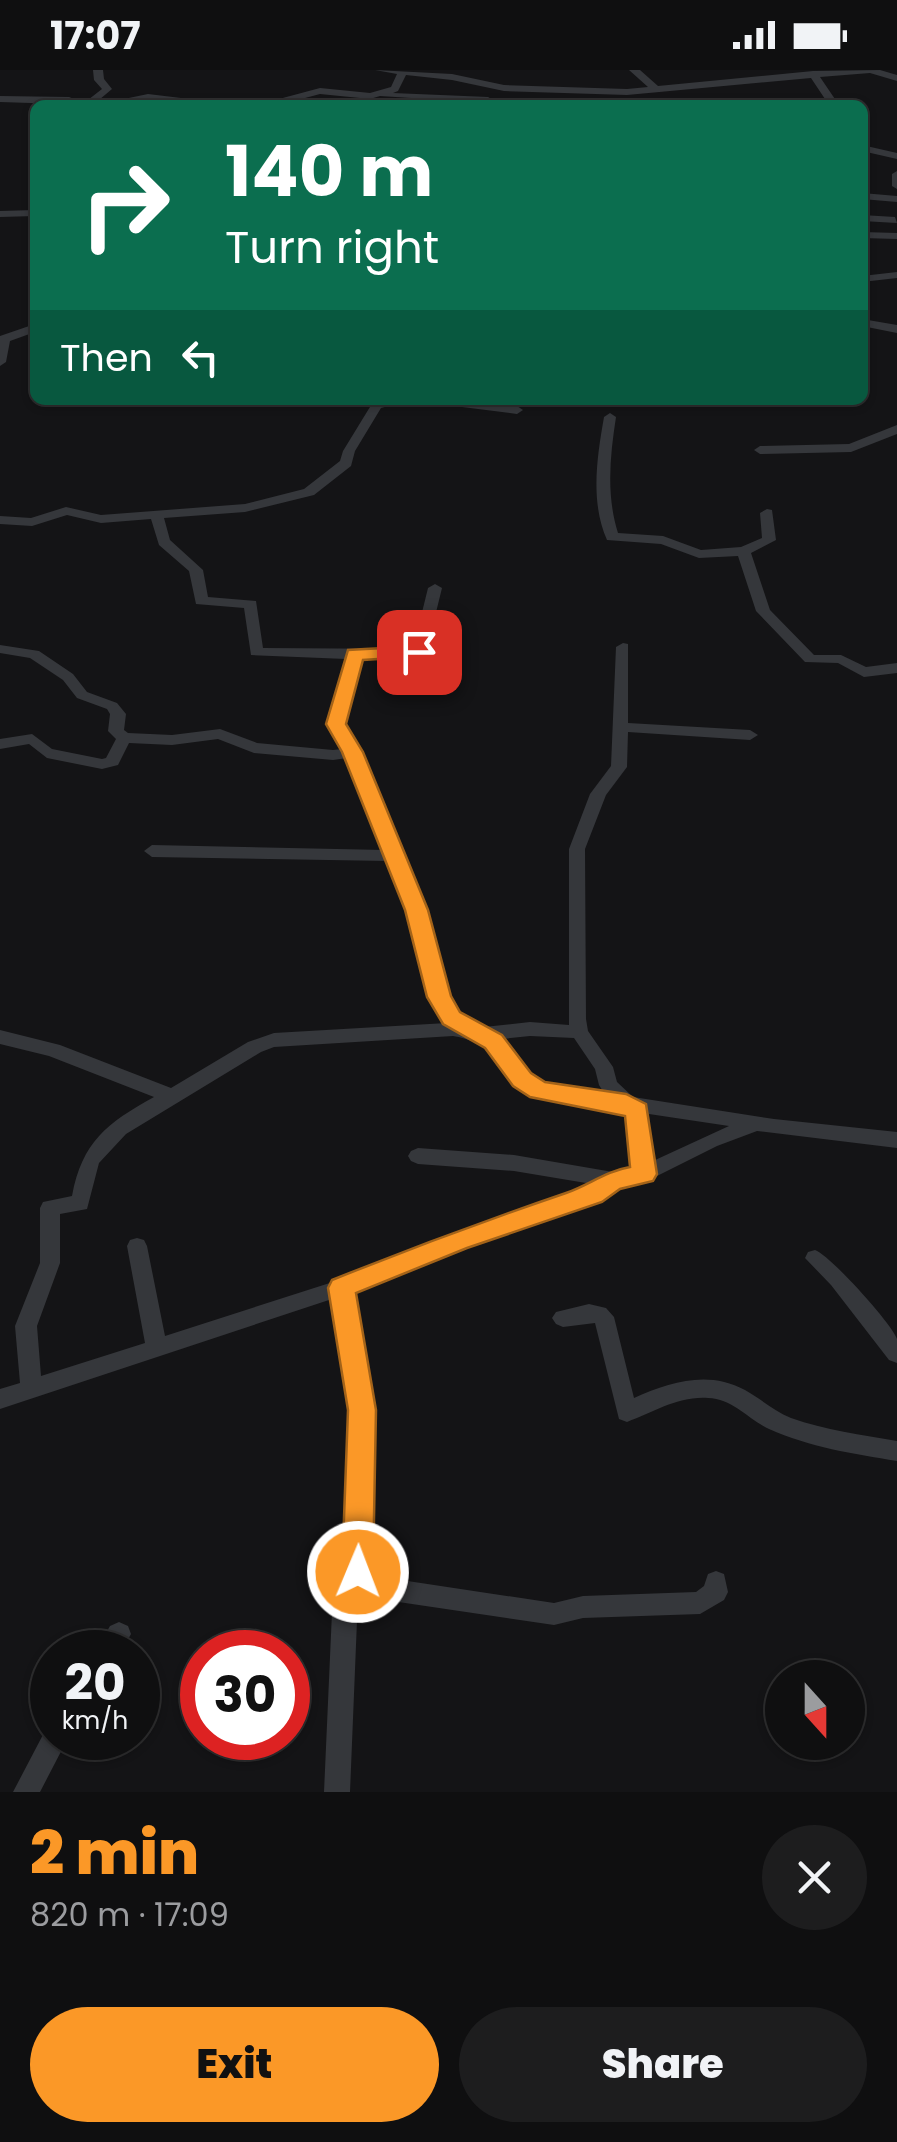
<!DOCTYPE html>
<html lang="en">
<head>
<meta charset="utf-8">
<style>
  body { margin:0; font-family:Poppins,sans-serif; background:#1d1d1e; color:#f1f3f6; height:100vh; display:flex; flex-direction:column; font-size:38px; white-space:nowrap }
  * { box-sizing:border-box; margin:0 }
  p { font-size:32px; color:#9b9c9f }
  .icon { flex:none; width:55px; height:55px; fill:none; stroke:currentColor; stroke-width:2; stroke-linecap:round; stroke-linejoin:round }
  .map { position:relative; height:1722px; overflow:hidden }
  .panel { display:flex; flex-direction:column; background:#0f0f10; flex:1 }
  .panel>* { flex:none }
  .top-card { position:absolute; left:30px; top:30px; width:838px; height:305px; border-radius:15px; box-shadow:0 2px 8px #0004,0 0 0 2px #2f2f30; background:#0b6e4f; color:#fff; overflow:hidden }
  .needle { width:65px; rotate:159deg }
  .tools { position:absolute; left:765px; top:1590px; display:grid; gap:20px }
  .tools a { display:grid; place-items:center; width:100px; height:100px; border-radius:50%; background:#0f0f10; box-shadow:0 2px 8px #0004,0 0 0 2px #2f2f30; font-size:50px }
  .speed { position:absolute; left:30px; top:1560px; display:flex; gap:20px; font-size:50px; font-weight:700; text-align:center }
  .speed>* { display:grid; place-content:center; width:130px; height:130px; border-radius:50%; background:#0f0f10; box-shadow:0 2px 8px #0004,0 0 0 2px #2f2f30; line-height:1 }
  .speed small { font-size:25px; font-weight:400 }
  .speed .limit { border:15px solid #d22; background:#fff; color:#111 }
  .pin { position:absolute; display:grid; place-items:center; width:85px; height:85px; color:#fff; margin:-42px; border-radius:20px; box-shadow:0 5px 15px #0006 }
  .me { position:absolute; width:110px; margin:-55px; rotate:1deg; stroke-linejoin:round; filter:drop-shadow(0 0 8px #0008) }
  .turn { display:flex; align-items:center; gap:35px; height:210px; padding:0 30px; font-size:45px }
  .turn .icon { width:130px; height:130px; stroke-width:2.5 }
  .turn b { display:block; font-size:70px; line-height:85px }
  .then { display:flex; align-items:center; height:95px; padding:0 30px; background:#0003; gap:20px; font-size:38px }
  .round { display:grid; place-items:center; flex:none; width:105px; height:105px; border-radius:52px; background:#1d1d1e }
  .head { display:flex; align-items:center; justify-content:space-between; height:170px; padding:0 30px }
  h1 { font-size:60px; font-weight:800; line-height:75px; color:#fb9827 }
  .cta { display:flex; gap:20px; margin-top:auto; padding:20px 30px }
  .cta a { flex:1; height:115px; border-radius:60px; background:#fb9827; color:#111; font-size:40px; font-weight:800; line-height:115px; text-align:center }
  .cta a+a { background:#1d1d1e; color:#f1f3f6 }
  .status { display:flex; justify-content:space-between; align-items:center; height:70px; padding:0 50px; background:#0f0f10; direction:ltr }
  .status svg { height:28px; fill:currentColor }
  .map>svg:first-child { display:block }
</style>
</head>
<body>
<div class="status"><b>17:07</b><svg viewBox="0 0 49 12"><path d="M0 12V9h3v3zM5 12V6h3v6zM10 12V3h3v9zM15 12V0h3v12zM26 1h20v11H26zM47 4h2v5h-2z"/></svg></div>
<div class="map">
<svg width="897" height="1722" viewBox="0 0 897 1722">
  <rect width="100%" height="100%" fill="#141416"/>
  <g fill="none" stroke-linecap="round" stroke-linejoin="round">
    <path fill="#35373b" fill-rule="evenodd" d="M93,0H103L104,9L112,19L93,35L0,32V26L69,27L84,33L102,19L94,10Z
      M375,0L452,4L504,15L627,19L648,17L629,0H640L658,16L813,1L880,0L897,5V11L870,3L820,7L839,35H829L811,8L627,25L504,21L452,10L406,5L398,21L393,23L488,27L493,30L488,33L380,26L370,29L320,24L279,35H236L241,32L279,29L320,18L370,23L391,17L397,4Z
      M148,24L214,32L219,35L148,30L95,35Z
      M732,28L737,31L735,33H689L694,30Z
      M862,75L897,83V89L862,81Z
      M897,101V119L892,116V104Z
      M862,123L897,126V132L862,129Z
      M35,140V146L0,147V141Z
      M862,145L895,147L897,153L862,151Z
      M862,162L897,163V169L862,168Z
      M897,202V208L862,212V206Z
      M862,249L897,255V263L862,256Z
      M35,254V262L10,271L6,292L0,296V266Z
      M384,330H411L381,338L355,381L351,396L314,425L245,442L164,448L170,470L203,500L208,527L256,531L263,578L413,579L428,518L435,514L442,518L426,583L416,587L361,589L344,659L361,682L425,840L453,936L468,950L484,957L530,952L569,955V779L590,724L611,696L616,577L623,573L628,574V653L750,660L758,665L750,670L628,662L627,697L606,725L585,779L586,949L588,961L613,997L617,1012L633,1027L774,1049L897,1062V1078L757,1061L717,1076L651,1109L618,1117L600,1130L465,1177L352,1223L373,1340L368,1505L554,1533L583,1526L696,1522L704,1516L708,1504L716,1501L724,1504L728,1522L724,1530L700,1544L583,1548L554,1555L358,1526L350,1722H324L332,1542L336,1513L346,1498L351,1340L332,1229L0,1339V1319L20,1313L15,1256L40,1193V1138L43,1132L72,1126C82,1072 107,1053 154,1027L49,986L0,974V960L60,975L171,1018L248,972L274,963L447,953L436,939L407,840L388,791L152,787L144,781L152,775L384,780L347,688L333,690L254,683L218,669L172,675L129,673L118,695L102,699L47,688L29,674L0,679V669L32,664L52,679L102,689L106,688L116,669L108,661L110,644L107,639L77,628L63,610L30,588L0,583V575L39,581L73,604L87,622L117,633L126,644L124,660L128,663L172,665L220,659L257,673L333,680L342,679L328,659L346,589L251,585L244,538L196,534L189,501L159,475L151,449L101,453L67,445L32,456L0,454V446L31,448L66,437L101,445L245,434L304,419L340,391L343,381L373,332ZM453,966C502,974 493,1001 527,1022C549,1035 596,1036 622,1040L631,1048L634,1098L613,1102L514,1085L418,1078L411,1081L408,1086L411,1091L418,1094L514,1101L592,1114L451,1165L336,1211L165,1266L147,1176L144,1170L137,1168L130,1170L127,1176L145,1273L41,1306L37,1256L60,1193V1144L87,1139L99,1093L126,1064L261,982L274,977ZM530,966L574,968L595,999L599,1015L604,1023C543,1013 541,1020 502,969ZM649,1044L729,1056L653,1091Z
      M432,330H468L517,336L523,340L517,344L438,334Z
      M610,343L616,347C610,386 606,425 618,463L663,466L701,480L741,477L762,468L760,443L767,439L772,440L776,470L751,483L770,540L814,585H841L866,597L897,593V603L864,607L838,593L805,592L756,541L738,486L699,488L661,474L607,470C590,432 597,387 604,347Z
      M897,355V364L851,382L760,384L754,380L760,376L849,374Z
      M815,1180C830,1185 892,1254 897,1269C897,1275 897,1286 897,1293L889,1290L831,1215L805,1188L808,1182Z
      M589,1234L606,1238L614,1247L634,1328C670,1312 708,1300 745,1320C761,1329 774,1341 791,1348C825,1360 862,1365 897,1371V1391C854,1384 809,1377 769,1359C748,1349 733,1329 708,1328C678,1326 654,1342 627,1352L619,1349L595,1253L563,1257L556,1254L552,1248L556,1242Z
      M119,1552L128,1556L131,1564L121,1582H95L110,1556Z
      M52,1657V1668H68L40,1722H13L46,1659Z"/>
  </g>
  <path fill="#fb9827" stroke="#a36319" stroke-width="2.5" d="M419,576L429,582L426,586L363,590L346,654L363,682L428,840L451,926L460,942L502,965L531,1003L545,1012L626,1024L646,1034L657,1104L653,1111L620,1119L602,1132L467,1178L356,1223L376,1340L373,1502L369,1512L358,1516L347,1512L342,1502L348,1340L328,1218L332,1210C409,1179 487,1150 566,1123C589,1115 606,1101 630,1097L625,1046L530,1027L513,1016L485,978L443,954L427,927L405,840L342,682L326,654L348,580Z"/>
</svg>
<div class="tools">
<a><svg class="needle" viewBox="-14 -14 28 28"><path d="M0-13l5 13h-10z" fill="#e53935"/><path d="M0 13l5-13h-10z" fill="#9b9c9f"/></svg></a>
</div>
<div class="speed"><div>20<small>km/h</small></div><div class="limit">30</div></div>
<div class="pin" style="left:419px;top:582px;background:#d93025"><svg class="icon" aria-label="arrive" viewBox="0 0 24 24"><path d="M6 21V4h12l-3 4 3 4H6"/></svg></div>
<svg class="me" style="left:358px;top:1502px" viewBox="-20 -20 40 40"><circle r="17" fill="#fb9827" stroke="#fff" stroke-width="3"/><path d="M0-11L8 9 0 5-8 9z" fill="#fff"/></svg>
<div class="top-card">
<div class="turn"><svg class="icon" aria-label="right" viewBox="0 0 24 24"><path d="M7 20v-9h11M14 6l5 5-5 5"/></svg><div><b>140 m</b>Turn right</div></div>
<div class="then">Then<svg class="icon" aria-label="left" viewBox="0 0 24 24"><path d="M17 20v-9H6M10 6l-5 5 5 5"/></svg></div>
</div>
</div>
<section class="panel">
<div class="head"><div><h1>2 min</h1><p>820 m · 17:09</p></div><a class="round"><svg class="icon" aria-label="close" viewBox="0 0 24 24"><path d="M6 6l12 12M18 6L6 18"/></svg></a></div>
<div class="cta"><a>Exit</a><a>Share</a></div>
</section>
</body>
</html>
